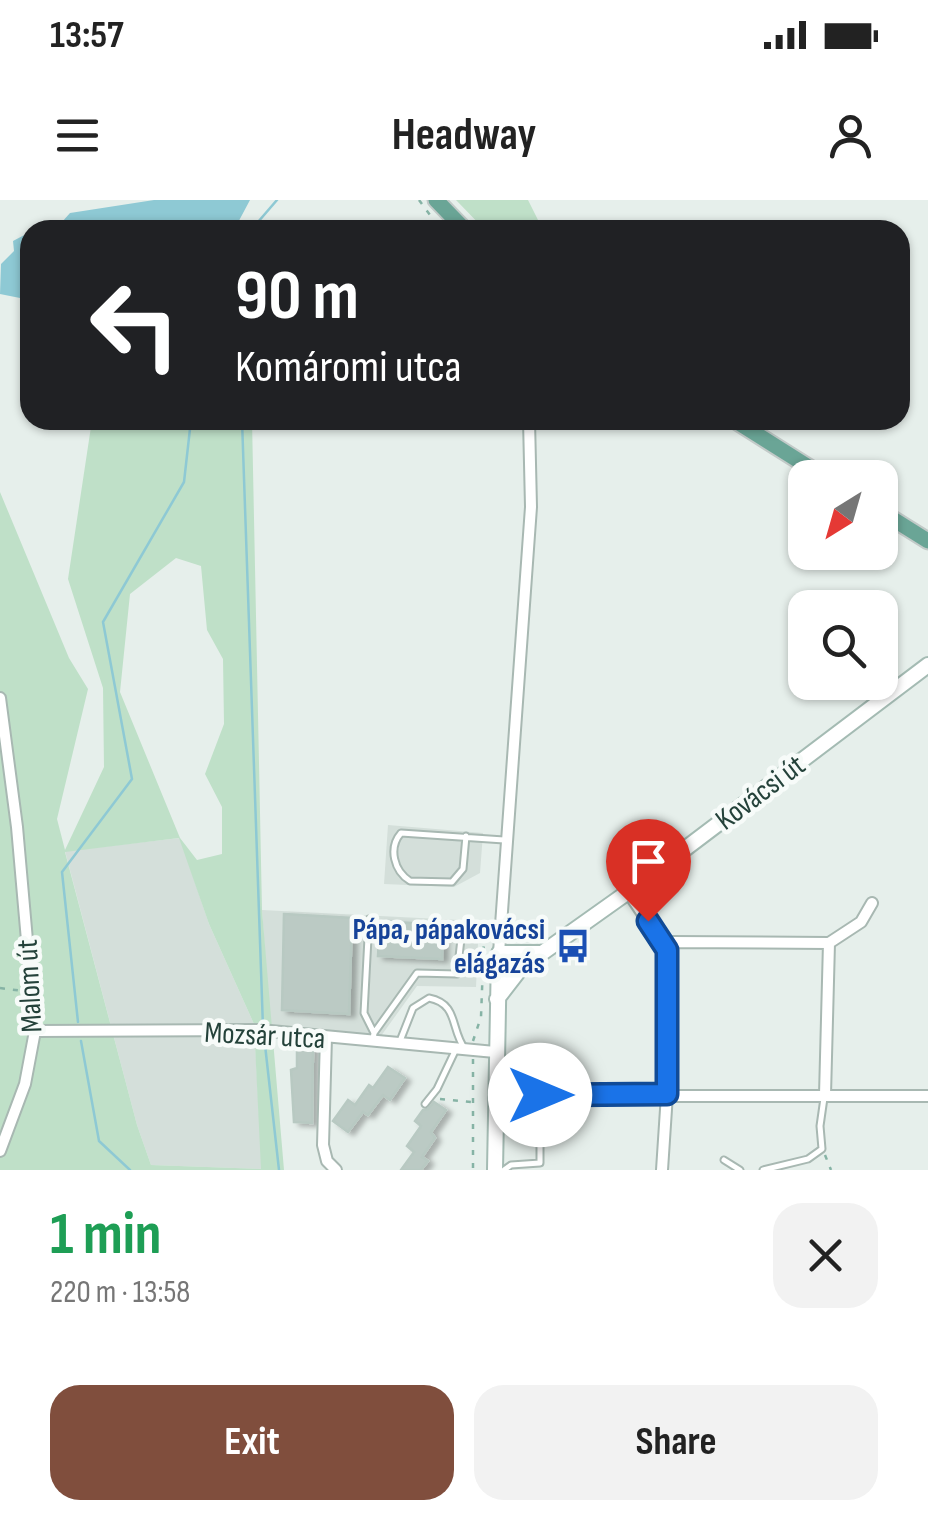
<!DOCTYPE html>
<html lang="en">
<head>
<meta charset="utf-8">
<style>
  body { margin:0; font-family:"Sofia Sans Condensed",sans-serif; background:#f2f2f2; color:#222; height:100vh; display:flex; flex-direction:column; font-size:38px; white-space:nowrap }
  * { box-sizing:border-box; margin:0 }
  p { font-size:32px; color:#767676 }
  .icon { flex:none; width:55px; height:55px; fill:none; stroke:currentColor; stroke-width:2; stroke-linecap:round; stroke-linejoin:round }
  .map { position:relative; height:970px; overflow:hidden }
  .details { display:flex; flex-direction:column; background:#fff; flex:1 }
  .details>* { flex:none }
  .guide { position:absolute; left:20px; top:20px; width:890px; height:210px; border-radius:30px; box-shadow:0 2px 8px #0004; background:#202124; color:#fff; overflow:hidden }
  .needle { width:65px; rotate:217deg }
  .buttons { position:absolute; left:788px; top:260px; display:grid; gap:20px }
  .buttons a { display:grid; place-items:center; width:110px; height:110px; border-radius:20px; background:#fff; box-shadow:0 2px 8px #0004; font-size:50px }
  .pin { position:absolute; display:grid; place-items:center; width:85px; height:85px; color:#fff; margin:-102px -42px; border-radius:50% 50% 50% 0; rotate:-45deg; box-shadow:0 0 10px #0007 }
  .pin .icon { rotate:45deg }
  .me { position:absolute; width:110px; margin:-55px; rotate:90deg; stroke-linejoin:round; filter:drop-shadow(0 0 8px #0008) }
  .turn { display:flex; align-items:center; gap:35px; height:210px; padding:0 50px; font-size:45px }
  .turn .icon { width:130px; height:130px; stroke-width:2.5 }
  .turn b { display:block; font-size:70px; line-height:85px }
  .round { display:grid; place-items:center; flex:none; width:105px; height:105px; border-radius:30px; background:#f2f2f2 }
  .overview { display:flex; align-items:center; justify-content:space-between; height:170px; padding:0 50px }
  h1 { font-size:60px; font-weight:700; line-height:75px; color:#1e9e55 }
  .button { display:flex; gap:20px; margin-top:auto; padding:20px 50px }
  .button a { flex:1; height:115px; border-radius:30px; background:#804e3d; color:#fff; font-size:40px; font-weight:700; line-height:115px; text-align:center }
  .button a+a { background:#f2f2f2; color:#222 }
  .status { display:flex; justify-content:space-between; align-items:center; height:70px; padding:0 50px; background:#fff; direction:ltr }
  .status svg { height:28px; fill:currentColor }
  header { display:flex; justify-content:space-between; align-items:center; height:130px; padding:0 50px; background:#fff; font-size:45px; font-weight:700 }
  .map>svg:first-child { display:block }
</style>
</head>
<body>
<div class="status"><b>13:57</b><svg viewBox="0 0 49 12"><path d="M0 12V9h3v3zM5 12V6h3v6zM10 12V3h3v9zM15 12V0h3v12zM26 1h20v11H26zM47 4h2v5h-2z"/></svg></div>
<header><svg class="icon" aria-label="menu" viewBox="0 0 24 24"><path d="M4 6h16M4 12h16M4 18h16"/></svg>Headway<svg class="icon" aria-label="person" viewBox="0 0 24 24"><circle cx="12" cy="8" r="4"/><path d="M4 21q1-7 8-7t8 7"/></svg></header>
<div class="map">
<svg width="928" height="970" viewBox="0 0 928 970">
  <defs>
    <filter id="shadow"><feDropShadow dx="5.5" dy="3" stdDeviation="2.5" flood-color="#0004"/></filter>
  </defs>
  <rect width="100%" height="100%" fill="#e6efeb"/>
  <path fill="#d4dfda" d="M388,625L483,633L480,673L454,687L384,684Z
    M180,638L209,724L254,824L262,969L151,965L137,925L65,651Z
    M262,710L479,721L476,787L417,786L381,836L270,825Z"/>
  <path fill="#bfe0c8" fill-rule="evenodd" d="M456,0H528L543,30H485Z
    M92,220H252L262,710L284,970H0V292L69,458L88,489L57,619L65,650L104,567L103,488L68,379ZM176,358L201,366L207,430L223,459L224,524L205,574L222,607V654L197,660L180,638L120,492L130,394ZM179,638L209,724L254,824L261,969L151,965L137,925L65,652Z"/>
  <path fill="#8ec9d4" d="M154,0H250L234,30H36L62,22L70,13Z
    M30,32V100L0,94L1,64L14,51L13,41Z"/>
  <g fill="none" stroke-linecap="round" stroke-linejoin="round">
    <path stroke="#8ec9d4" stroke-width="2.5" d="M251,30L277,0
      M242,220L263,828
      M78,822L62,672L132,579L103,422L184,282L191,220
      M264,836L279,970
      M81,841L99,941L130,970"/>
  </g>
  <path fill="#bbcac4" stroke="#b8c9c2" stroke-width="2.5" filter="url(#shadow)" d="M284,714L352,718L349,814L282,810Z
    M380,721L443,725L442,759L378,756Z
    M297,844H313L312,923L294,922L291,870L297,868Z
    M388,867L405,878L390,900L383,895L368,915L363,912L348,932L333,921L348,900L355,905L369,885L373,888Z
    M434,902L446,910L431,932L435,938L422,957L428,961L421,970H401L414,952L407,946L421,926L415,921L423,910L428,909Z"/>
  <g fill="none" stroke-linecap="round" stroke-linejoin="round">
    <g stroke="#a8b8b2" stroke-width="9">
      <path id="lane" d="M466,636L463,669L452,682L410,681C394,671 388,648 401,633L504,640
        M369,719L364,813L374,833
        M373,839L374,833L417,773L457,774L461,739L447,730
        M400,841L413,808L429,798C459,804 450,829 465,849
        M425,904L437,889L456,849
        M724,960L740,970
        M504,970L511,965L540,963V895
        M763,970L808,959L822,949L820,926L824,898"/>
    </g>
    <g stroke="#a8b8b2" stroke-width="14">
      <path id="street" d="M0,498L17,627L35,831L25,884L0,951
        M628,692L667,750V894L662,970
        M667,750L671,742L829,743L861,722L872,703
        M499,753L531,307L529,220
        M35,831L260,830L495,852
        M326,837L323,945L327,961L336,970
        M825,895L829,743
        M494,896H928"/>
    </g>
    <g stroke="#a4bbb3" stroke-width="18">
      <path id="secondary" d="M497,799L521,768L628,692L928,465
        M495,970L499,753H541"/>
    </g>
    <g stroke="#c2cac8" stroke-width="19">
      <path id="primary" d="M436,0L465,30
        M734,220L826,278
        M880,311L928,341"/>
    </g>
    <path stroke="#86b3a5" stroke-width="2.5" stroke-dasharray="5 8" stroke-linecap="butt" d="M419,0L441,30
      M0,788L23,791
      M473,841L481,817L484,737L487,732H493
      M473,859V970
      M440,899L472,902
      M825,955L831,970"/>
    <use href="#lane" stroke="#fff" stroke-width="5"/>
    <use href="#street" stroke="#fff" stroke-width="10"/>
    <use href="#secondary" stroke="#fff" stroke-width="14"/>
    <use href="#primary" stroke="#6aa596" stroke-width="15"/>
  </g>
  <g fill="none" stroke-linecap="round" stroke-linejoin="round">
    <g stroke="#114b97" stroke-width="25">
      <path id="route" d="M540,895L667,894V750L648,721"/>
    </g>
    <use href="#route" stroke="#1a73e8" stroke-width="18"/>
  </g>
  <defs>
    <g id="bus-bare" transform="scale(2.7)"><path d="M-5-6H5V4H4V6H2V4H-2V6H-4V4H-5ZM-3.5-4V0h7V-4ZM-3.5 1.2v1.5H-2V1.2ZM2 1.2v1.5H3.5V1.2Z" fill="#1a4fb4" stroke="#f7fbf9" stroke-width="2.5" paint-order="stroke"/></g>
  </defs>
  <g fill-rule="evenodd">
    <use href="#bus-bare" x="573" y="746"/>
  </g>
  <g text-anchor="middle" stroke-width="9" stroke-linejoin="round" paint-order="stroke">
    <g font-size="30" fill="#24423a" stroke="#f7fbf9">
      <text transform="translate(760 592) rotate(-37)" y="10">Kovácsi út</text>
      <text transform="translate(29 786) rotate(-93)" y="10">Malom út</text>
      <text transform="translate(265 835) rotate(3)" y="10">Mozsár utca</text>
    </g>
    <g font-size="30" font-weight="bold" fill="#164399" stroke="#f7fbf9" text-anchor="end">
      <text x="545" y="739">Pápa, pápakovácsi<tspan x="545" dy="34">elágazás</tspan></text>
    </g>
  </g>
</svg>
<div class="buttons">
<a><svg class="needle" viewBox="-14 -14 28 28"><path d="M0-13l5 13h-10z" fill="#e53935"/><path d="M0 13l5-13h-10z" fill="#767676"/></svg></a>
<a><svg class="icon" aria-label="search" viewBox="0 0 24 24"><circle cx="10" cy="10" r="6"/><path d="M15 15l6 6"/></svg></a>
</div>
<div class="pin" style="left:648px;top:721px;background:#d93025"><svg class="icon" aria-label="arrive" viewBox="0 0 24 24"><path d="M6 21V4h12l-3 4 3 4H6"/></svg></div>
<svg class="me" style="left:540px;top:895px" viewBox="-20 -20 40 40"><circle r="19" fill="#fff"/><path d="M0-13L10 11 0 6-10 11z" fill="#1a73e8"/></svg>
<div class="guide">
<div class="turn"><svg class="icon" aria-label="left" viewBox="0 0 24 24"><path d="M17 20v-9H6M10 6l-5 5 5 5"/></svg><div><b>90 m</b>Komáromi utca</div></div>
</div>
</div>
<section class="details">
<div class="overview"><div><h1>1 min</h1><p>220 m · 13:58</p></div><a class="round"><svg class="icon" aria-label="close" viewBox="0 0 24 24"><path d="M6 6l12 12M18 6L6 18"/></svg></a></div>
<div class="button"><a>Exit</a><a>Share</a></div>
</section>
</body>
</html>
